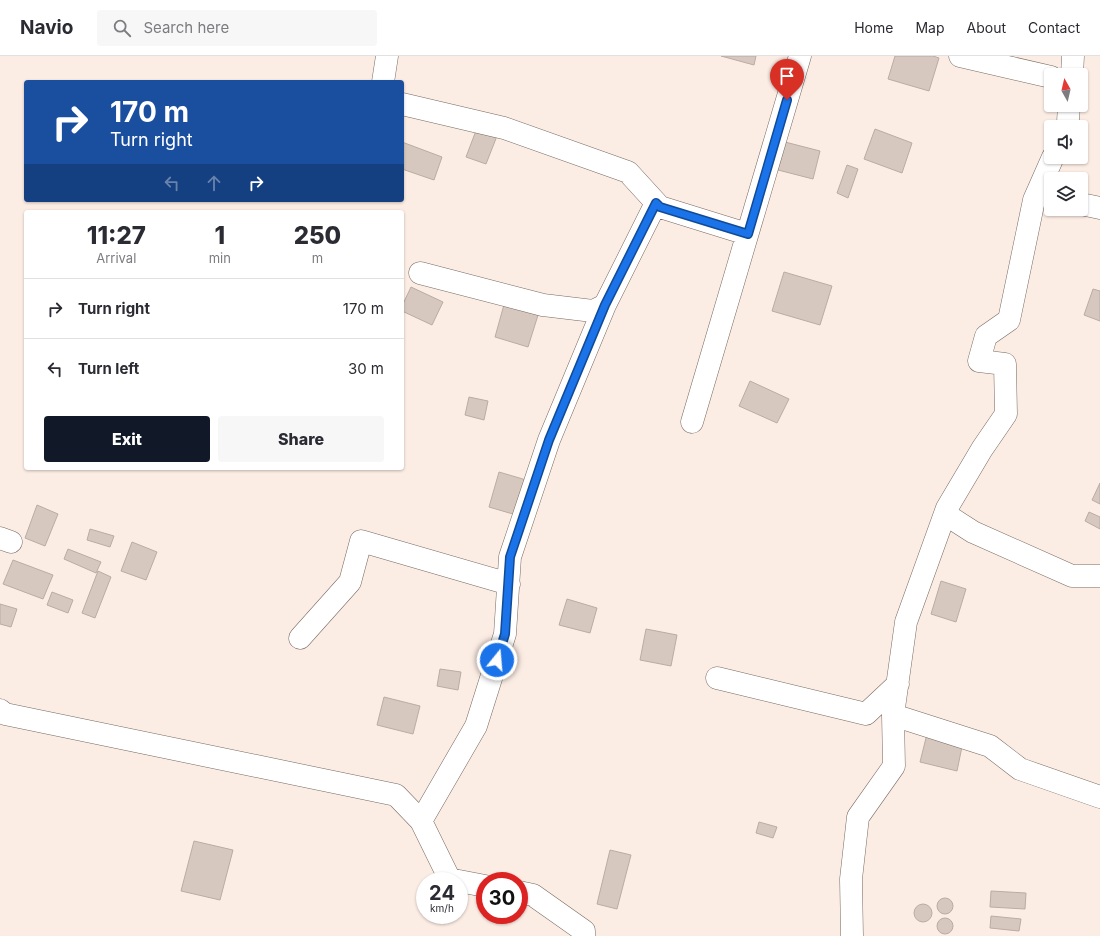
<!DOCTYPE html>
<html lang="en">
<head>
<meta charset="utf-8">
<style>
  body { margin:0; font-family:Inter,sans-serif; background:#f7f7f7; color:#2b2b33; height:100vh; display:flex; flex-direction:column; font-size:15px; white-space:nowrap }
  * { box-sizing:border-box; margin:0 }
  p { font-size:13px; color:#7c7c81 }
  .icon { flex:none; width:22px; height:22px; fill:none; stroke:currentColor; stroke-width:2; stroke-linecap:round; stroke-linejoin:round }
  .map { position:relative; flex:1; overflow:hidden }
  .panel { position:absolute; left:24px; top:154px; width:380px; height:260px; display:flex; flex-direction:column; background:#fff; border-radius:4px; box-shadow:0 1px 3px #0004 }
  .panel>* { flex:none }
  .top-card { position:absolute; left:24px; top:24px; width:380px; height:122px; border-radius:4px; box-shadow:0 1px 3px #0004; background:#1a4fa0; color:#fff; overflow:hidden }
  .needle { width:26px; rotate:352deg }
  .tools { position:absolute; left:1044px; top:12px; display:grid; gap:8px }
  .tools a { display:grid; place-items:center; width:44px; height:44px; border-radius:4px; background:#fff; box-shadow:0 1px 3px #0004; font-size:20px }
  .speed { position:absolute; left:416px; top:816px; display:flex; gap:8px; font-size:20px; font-weight:700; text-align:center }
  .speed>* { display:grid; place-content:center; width:52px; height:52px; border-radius:50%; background:#fff; box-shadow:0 1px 3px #0004; line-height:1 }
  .speed small { font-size:10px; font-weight:400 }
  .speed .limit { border:6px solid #d22; background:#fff; color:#111 }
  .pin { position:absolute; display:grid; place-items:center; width:34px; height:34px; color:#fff; margin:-41px -17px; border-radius:50% 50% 50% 0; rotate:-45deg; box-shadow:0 0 4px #0007 }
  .pin .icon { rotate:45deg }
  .me { position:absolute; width:44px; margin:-22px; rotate:17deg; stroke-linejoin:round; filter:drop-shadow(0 0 3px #0008) }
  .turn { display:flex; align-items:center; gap:14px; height:84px; padding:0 20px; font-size:18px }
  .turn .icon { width:52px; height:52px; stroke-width:2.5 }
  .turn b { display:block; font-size:28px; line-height:34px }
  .lanes { display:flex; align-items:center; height:38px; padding:0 20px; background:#0003; justify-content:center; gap:20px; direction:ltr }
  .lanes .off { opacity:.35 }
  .eta { display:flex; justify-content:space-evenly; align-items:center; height:68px; text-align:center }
  .eta b { font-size:24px; font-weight:800; line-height:28px }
  .cta { display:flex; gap:8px; margin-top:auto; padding:8px 20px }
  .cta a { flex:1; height:46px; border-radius:4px; background:#111827; color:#fff; font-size:16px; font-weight:800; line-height:46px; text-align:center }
  .cta a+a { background:#f7f7f7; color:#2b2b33 }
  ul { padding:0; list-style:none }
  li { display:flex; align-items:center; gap:12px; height:60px; padding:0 20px; border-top:1px solid #e1e1e2 }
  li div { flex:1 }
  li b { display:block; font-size:15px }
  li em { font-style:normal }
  header { display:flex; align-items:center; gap:24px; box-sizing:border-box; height:56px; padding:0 20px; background:#fff; border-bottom:1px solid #e1e1e2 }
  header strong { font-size:19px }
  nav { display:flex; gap:22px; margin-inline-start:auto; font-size:14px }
  .search { width:280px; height:36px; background:#f7f7f7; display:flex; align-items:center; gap:10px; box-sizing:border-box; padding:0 14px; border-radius:4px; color:#7c7c81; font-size:15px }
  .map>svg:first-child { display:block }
</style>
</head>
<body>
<header>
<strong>Navio</strong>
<div class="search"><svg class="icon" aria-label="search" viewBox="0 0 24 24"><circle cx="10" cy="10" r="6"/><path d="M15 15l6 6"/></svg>Search here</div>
<nav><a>Home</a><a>Map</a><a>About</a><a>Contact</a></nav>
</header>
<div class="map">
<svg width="1100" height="880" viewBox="0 0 1100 880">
  <rect width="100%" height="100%" fill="#fcede4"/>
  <path fill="#d7c8bf" stroke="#baaca3" d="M721,0H756L754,9Z
    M895,0H933L939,2L929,35L888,23Z
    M477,72L497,80L486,108L466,101Z
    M875,73L912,87L902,117L864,103Z
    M402,86L442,101L434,124L402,113Z
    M785,86L820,95L813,123L778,114Z
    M847,109L858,113L848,142L837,137Z
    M784,216L832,230L820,269L772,255Z
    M411,231L443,246L432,269L402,255V250Z
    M1093,233L1100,235V265L1084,259Z
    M505,245L539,256L528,291L495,281Z
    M750,325L789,343L777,367L739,350Z
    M469,341L488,345L484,364L465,359Z
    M499,416L533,426L523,461L489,451Z
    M1100,427V448L1092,444Z
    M37,449L58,458L45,490L25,482Z
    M1089,456L1100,461V473L1085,465Z
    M90,473L114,480L110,491L87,484Z
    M132,486L157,496L146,524L121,515Z
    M68,493L101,506L96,517L64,503Z
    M13,504L53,519L43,543L3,528Z
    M98,515L111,521L95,562L82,557Z
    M941,525L966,533L956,566L931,558Z
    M52,536L73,544L68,557L47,549Z
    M567,543L597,552L590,577L559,569Z
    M0,548L17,553L11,571L0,568Z
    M646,573L677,579L671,610L640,604Z
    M440,613L461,616L458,634L437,630Z
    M384,641L420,650L413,678L377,669Z
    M927,678L963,686L957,715L920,706Z
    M759,766L777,771L773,782L756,777Z
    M194,785L233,794L220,844L181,835Z
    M610,794L631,799L617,853L597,848Z
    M991,835L1026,837L1025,853L990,851Z
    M937 850a8 8 0 1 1 16 0a8 8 0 1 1-16 0Z
    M914 857a9 9 0 1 1 18 0a9 9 0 1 1-18 0Z
    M991,860L1021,863L1019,875L990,872Z
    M937 870a8 8 0 1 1 16 0a8 8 0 1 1-16 0Z"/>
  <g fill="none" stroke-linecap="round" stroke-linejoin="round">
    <g stroke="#766961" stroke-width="23">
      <path id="minor" d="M960,0L1051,21
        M1072,19L1073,0
        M383,26L387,0
        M402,48L504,72L628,116L660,151L747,178
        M1066,71L1068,66L1069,49
        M1081,148L1100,152
        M420,217L543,249L593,255L605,249
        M692,366L800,0
        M945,458L973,476L1072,520H1100
        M0,482L11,486
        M300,582L350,526L361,485L509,528
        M717,622L866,658L898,628
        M0,654L5,658L396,739L421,765L450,824L457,825
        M893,659L990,690L1020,713L1100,741
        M421,765L476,670L505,578L510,501L549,384L605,249L656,147
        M459,825L485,830
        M519,836L533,839L584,875V880
        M852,880L851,823L858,761L894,710L893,659L906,566L947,452L982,393L1006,358L1005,308L979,305L986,280L1009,264L1034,144L1053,101"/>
    </g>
    <use href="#minor" stroke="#fff" stroke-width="22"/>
  </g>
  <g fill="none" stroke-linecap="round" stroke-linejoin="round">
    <g stroke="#114b97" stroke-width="10">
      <path id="route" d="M497,604L505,578L510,501L549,384L605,249L656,147L660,151L748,178L787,44"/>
    </g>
    <use href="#route" stroke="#1a73e8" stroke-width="7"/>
  </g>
</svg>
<div class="tools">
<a><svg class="needle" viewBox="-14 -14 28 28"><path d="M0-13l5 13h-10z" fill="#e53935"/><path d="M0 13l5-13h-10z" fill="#7c7c81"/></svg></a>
<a><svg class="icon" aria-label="sound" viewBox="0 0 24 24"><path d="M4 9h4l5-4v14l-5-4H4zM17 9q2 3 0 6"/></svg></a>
<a><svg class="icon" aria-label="layers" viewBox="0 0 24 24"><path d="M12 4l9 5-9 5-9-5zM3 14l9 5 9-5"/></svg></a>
</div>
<div class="speed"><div>24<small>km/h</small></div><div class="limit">30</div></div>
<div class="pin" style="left:787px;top:44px;background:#d93025"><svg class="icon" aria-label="arrive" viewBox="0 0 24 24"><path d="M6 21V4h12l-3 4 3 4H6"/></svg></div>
<svg class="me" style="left:497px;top:604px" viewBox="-20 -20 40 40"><circle r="17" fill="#1a73e8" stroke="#fff" stroke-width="3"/><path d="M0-11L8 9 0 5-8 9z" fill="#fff"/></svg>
<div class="top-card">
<div class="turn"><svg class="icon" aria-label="right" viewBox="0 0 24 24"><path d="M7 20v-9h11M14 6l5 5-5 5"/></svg><div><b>170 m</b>Turn right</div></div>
<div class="lanes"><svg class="icon off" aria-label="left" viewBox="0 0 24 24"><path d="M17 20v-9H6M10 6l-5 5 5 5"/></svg><svg class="icon off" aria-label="ahead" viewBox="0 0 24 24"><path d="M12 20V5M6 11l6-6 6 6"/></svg><svg class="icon" aria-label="right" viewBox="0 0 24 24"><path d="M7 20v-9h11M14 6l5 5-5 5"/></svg></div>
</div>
<section class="panel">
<div class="eta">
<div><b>11:27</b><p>Arrival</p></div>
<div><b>1</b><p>min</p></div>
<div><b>250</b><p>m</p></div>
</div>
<ul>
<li><svg class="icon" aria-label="right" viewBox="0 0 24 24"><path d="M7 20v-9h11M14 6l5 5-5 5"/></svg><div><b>Turn right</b></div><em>170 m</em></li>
<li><svg class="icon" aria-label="left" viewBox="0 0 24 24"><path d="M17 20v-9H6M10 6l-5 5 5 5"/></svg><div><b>Turn left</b></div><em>30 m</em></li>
</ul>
<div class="cta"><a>Exit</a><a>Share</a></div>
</section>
</div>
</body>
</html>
